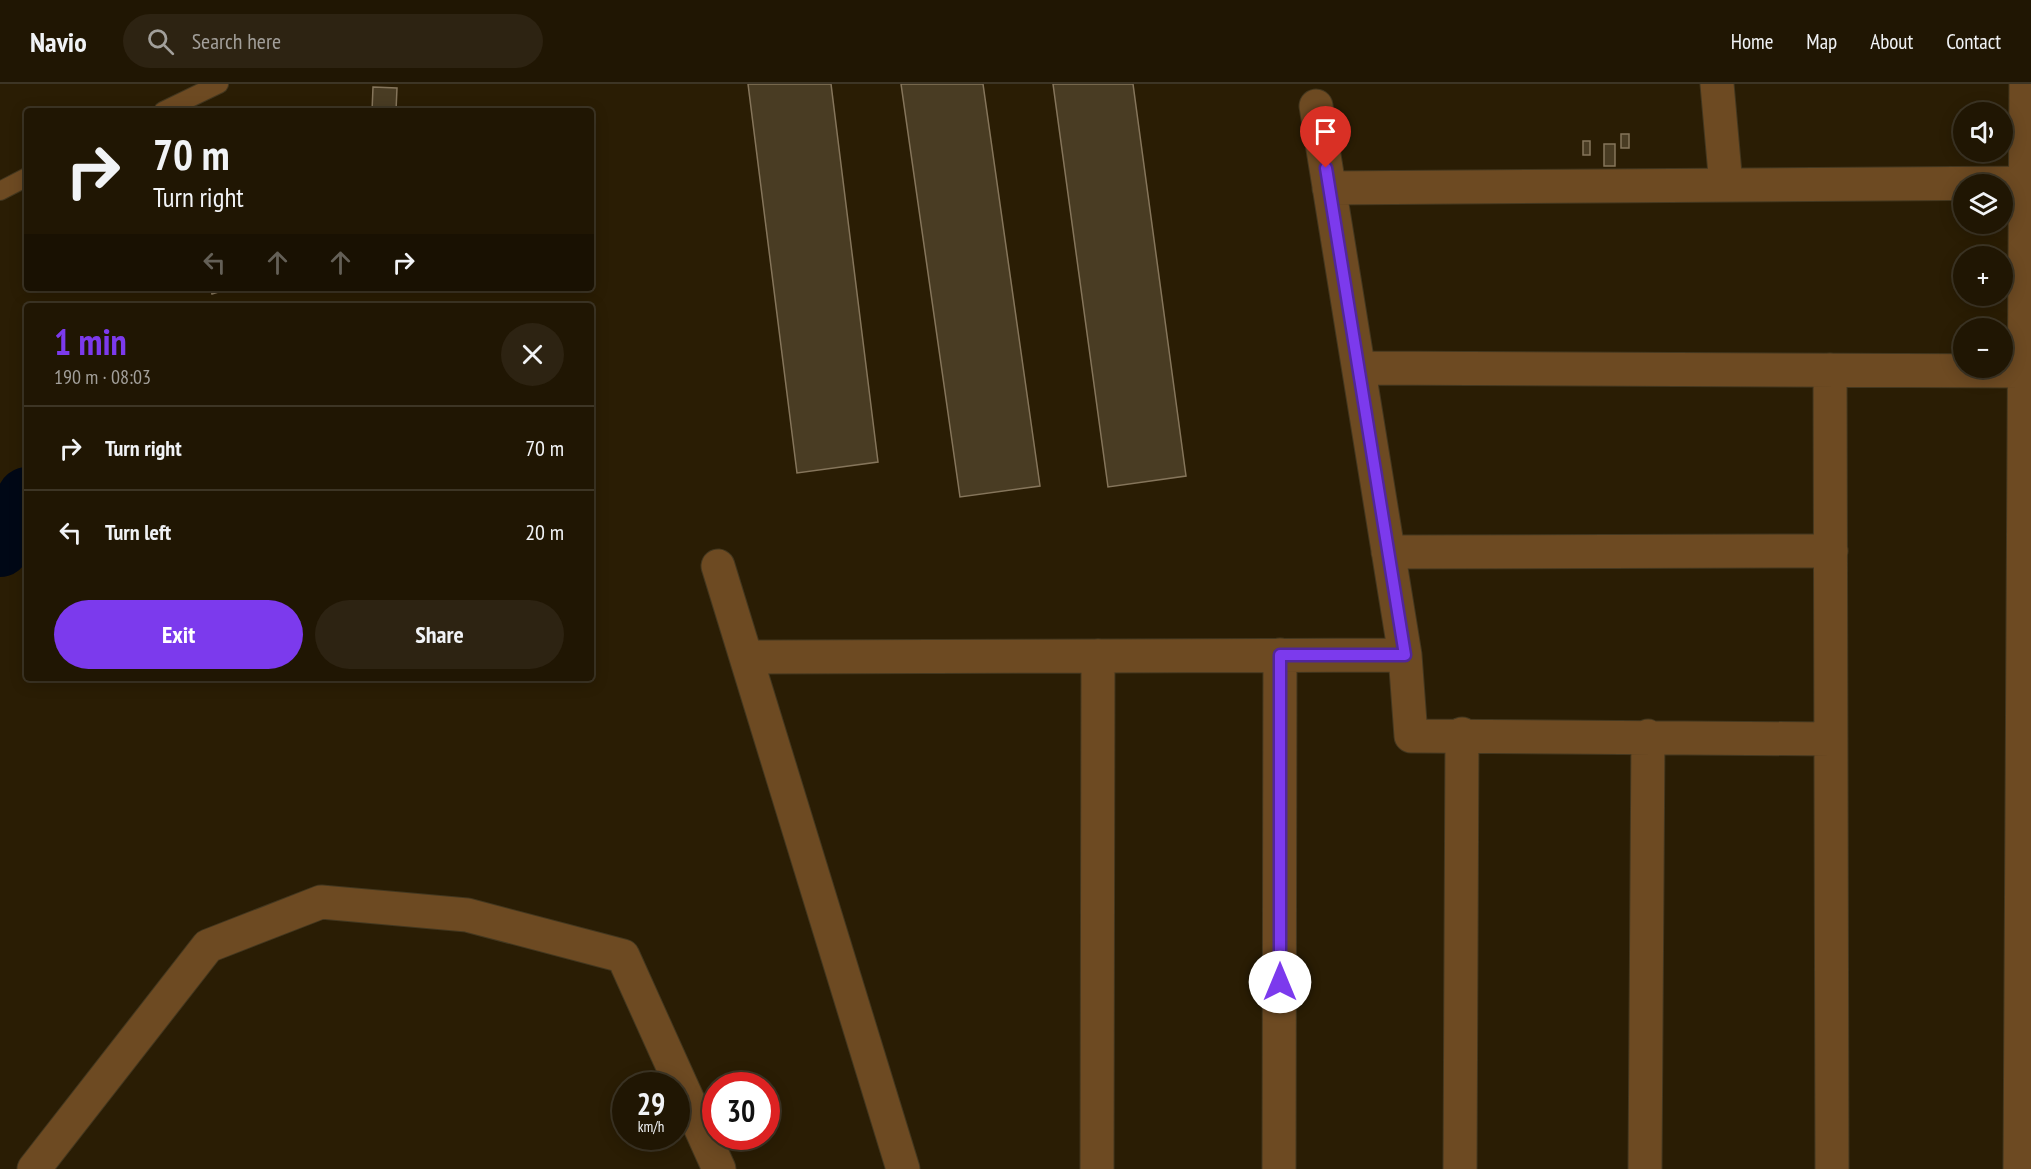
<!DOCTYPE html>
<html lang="en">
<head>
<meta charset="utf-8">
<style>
  body { margin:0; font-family:"PT Sans Narrow",sans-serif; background:#2d2312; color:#f1f3f6; height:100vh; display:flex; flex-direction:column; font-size:22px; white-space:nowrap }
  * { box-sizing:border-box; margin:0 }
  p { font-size:20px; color:#a29f9a }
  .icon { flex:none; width:33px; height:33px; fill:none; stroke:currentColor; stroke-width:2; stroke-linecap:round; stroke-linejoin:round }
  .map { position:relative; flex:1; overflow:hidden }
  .side { position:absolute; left:24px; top:219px; width:570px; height:378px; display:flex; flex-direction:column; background:#201603; border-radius:6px; box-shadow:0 3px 15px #0003,0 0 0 2px #3d3525 }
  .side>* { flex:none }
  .top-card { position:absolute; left:24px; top:24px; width:570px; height:183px; border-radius:6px; box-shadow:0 3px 15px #0003,0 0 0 2px #3d3525; background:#201603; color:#f1f3f6; overflow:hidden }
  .controls { position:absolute; left:1953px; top:18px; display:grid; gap:12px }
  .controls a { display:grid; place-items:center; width:60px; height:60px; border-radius:50%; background:#201603; box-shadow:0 3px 15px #0003,0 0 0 2px #3d3525; font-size:30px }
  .speed { position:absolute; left:612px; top:988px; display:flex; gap:12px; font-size:30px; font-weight:700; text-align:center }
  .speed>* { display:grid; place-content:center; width:78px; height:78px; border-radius:50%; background:#201603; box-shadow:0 3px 15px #0003,0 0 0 2px #3d3525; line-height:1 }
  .speed small { font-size:15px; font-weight:400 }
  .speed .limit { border:9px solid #d22; background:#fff; color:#111 }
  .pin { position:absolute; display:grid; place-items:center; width:51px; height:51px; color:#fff; margin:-62px -26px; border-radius:50% 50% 50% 0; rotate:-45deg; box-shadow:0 0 6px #0007 }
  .pin .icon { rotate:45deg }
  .me { position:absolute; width:66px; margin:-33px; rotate:0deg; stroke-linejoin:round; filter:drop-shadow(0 0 4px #0008) }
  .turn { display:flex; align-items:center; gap:21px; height:126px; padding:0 30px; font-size:27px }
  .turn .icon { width:78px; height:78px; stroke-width:2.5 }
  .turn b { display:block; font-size:42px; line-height:51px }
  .lanes { display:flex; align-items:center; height:57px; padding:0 30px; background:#0003; justify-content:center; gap:30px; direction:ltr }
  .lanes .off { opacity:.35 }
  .round { display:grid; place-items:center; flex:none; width:63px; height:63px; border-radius:32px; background:#2d2312 }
  .summary { display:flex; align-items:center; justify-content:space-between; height:102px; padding:0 30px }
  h1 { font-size:36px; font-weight:800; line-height:45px; color:#7c3aed }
  .action { display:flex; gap:12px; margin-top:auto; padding:12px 30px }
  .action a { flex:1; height:69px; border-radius:36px; background:#7c3aed; color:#fff; font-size:24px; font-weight:800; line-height:69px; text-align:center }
  .action a+a { background:#2d2312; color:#f1f3f6 }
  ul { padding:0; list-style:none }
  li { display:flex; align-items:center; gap:18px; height:84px; padding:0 30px; border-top:2px solid #3d3525 }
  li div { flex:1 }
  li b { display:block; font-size:22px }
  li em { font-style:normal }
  header { display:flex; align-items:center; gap:36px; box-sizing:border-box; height:84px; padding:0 30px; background:#201603; border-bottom:2px solid #3d3525 }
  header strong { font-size:28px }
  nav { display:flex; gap:33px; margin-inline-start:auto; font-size:21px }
  .search { width:420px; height:54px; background:#2d2312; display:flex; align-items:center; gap:15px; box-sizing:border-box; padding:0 21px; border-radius:33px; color:#a29f9a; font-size:22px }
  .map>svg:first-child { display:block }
</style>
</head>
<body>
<header>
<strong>Navio</strong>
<div class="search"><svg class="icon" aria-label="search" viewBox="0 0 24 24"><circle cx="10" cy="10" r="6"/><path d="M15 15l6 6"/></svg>Search here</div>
<nav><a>Home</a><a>Map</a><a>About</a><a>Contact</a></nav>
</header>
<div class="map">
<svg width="2031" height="1085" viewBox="0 0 2031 1085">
  <rect width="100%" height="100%" fill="#2a1d04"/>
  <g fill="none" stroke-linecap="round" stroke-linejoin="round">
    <path stroke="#000816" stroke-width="60" d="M0,463L27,413"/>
  </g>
  <path fill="#493c23" stroke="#85755b" stroke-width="1.5" d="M748,0H831L878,378L797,389Z
    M901,0H983L1040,402L960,413Z
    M1053,0H1133L1186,392L1108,403Z
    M373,3L397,4L396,27H372Z
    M1621,50H1629V64H1621Z
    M1583,57H1590V71H1583Z
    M1604,60H1615V82H1604Z
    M210,204H231L212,210Z"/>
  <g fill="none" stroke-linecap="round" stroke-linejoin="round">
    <g stroke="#43371f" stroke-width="20">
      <path id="service" d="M163,27L219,0
        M0,107L27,93"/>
    </g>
    <g stroke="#43371f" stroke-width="35">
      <path id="minor" d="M1717,0L1726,101
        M1316,22L1405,571L1411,652L1831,655
        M1329,104L2025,99
        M1359,284L2024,287
        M1830,286L1832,1085
        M1388,468L1831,467
        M718,482L903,1085
        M746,573L1405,571
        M34,1085L208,862L321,818L467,831L623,872L719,1085
        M1097,1085L1098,572
        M1279,1085L1280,571
        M1460,1085L1462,650
        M1645,1085L1648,652
        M2020,1085L2026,0"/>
    </g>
    <use href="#service" stroke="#6d4a22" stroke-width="18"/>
    <use href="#minor" stroke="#6d4a22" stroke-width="33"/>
  </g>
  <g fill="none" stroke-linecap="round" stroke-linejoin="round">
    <g stroke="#51269a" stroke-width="15">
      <path id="route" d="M1280,898V571H1405L1326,84"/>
    </g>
    <use href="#route" stroke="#7c3aed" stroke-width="10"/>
  </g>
</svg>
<div class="controls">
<a><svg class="icon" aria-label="sound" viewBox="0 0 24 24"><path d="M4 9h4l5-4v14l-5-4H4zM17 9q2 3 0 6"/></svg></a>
<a><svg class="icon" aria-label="layers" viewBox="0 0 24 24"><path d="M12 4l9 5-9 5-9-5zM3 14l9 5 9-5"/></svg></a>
<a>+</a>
<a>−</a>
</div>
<div class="speed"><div>29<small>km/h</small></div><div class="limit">30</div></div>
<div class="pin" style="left:1326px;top:84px;background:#d93025"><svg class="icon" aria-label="arrive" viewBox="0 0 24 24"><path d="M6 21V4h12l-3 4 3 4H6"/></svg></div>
<svg class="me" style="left:1280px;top:898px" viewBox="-20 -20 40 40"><circle r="19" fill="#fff"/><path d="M0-13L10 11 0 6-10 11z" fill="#7c3aed"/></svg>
<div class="top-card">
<div class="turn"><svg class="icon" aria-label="right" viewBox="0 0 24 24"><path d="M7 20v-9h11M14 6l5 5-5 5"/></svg><div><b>70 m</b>Turn right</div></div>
<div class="lanes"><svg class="icon off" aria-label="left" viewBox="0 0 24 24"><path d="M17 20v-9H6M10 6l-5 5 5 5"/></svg><svg class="icon off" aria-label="ahead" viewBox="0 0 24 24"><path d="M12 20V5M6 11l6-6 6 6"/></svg><svg class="icon off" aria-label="ahead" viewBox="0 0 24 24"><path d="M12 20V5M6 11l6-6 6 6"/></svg><svg class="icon" aria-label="right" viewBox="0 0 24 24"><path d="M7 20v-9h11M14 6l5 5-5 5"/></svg></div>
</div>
<section class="side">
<div class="summary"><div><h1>1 min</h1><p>190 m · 08:03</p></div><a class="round"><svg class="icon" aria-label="close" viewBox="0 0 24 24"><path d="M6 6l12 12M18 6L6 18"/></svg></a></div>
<ul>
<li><svg class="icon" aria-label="right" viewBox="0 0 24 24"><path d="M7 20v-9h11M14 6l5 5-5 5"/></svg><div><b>Turn right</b></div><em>70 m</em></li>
<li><svg class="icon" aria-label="left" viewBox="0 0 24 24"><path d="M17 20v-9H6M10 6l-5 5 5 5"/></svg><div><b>Turn left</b></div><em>20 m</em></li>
</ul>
<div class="action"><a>Exit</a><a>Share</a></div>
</section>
</div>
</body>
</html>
